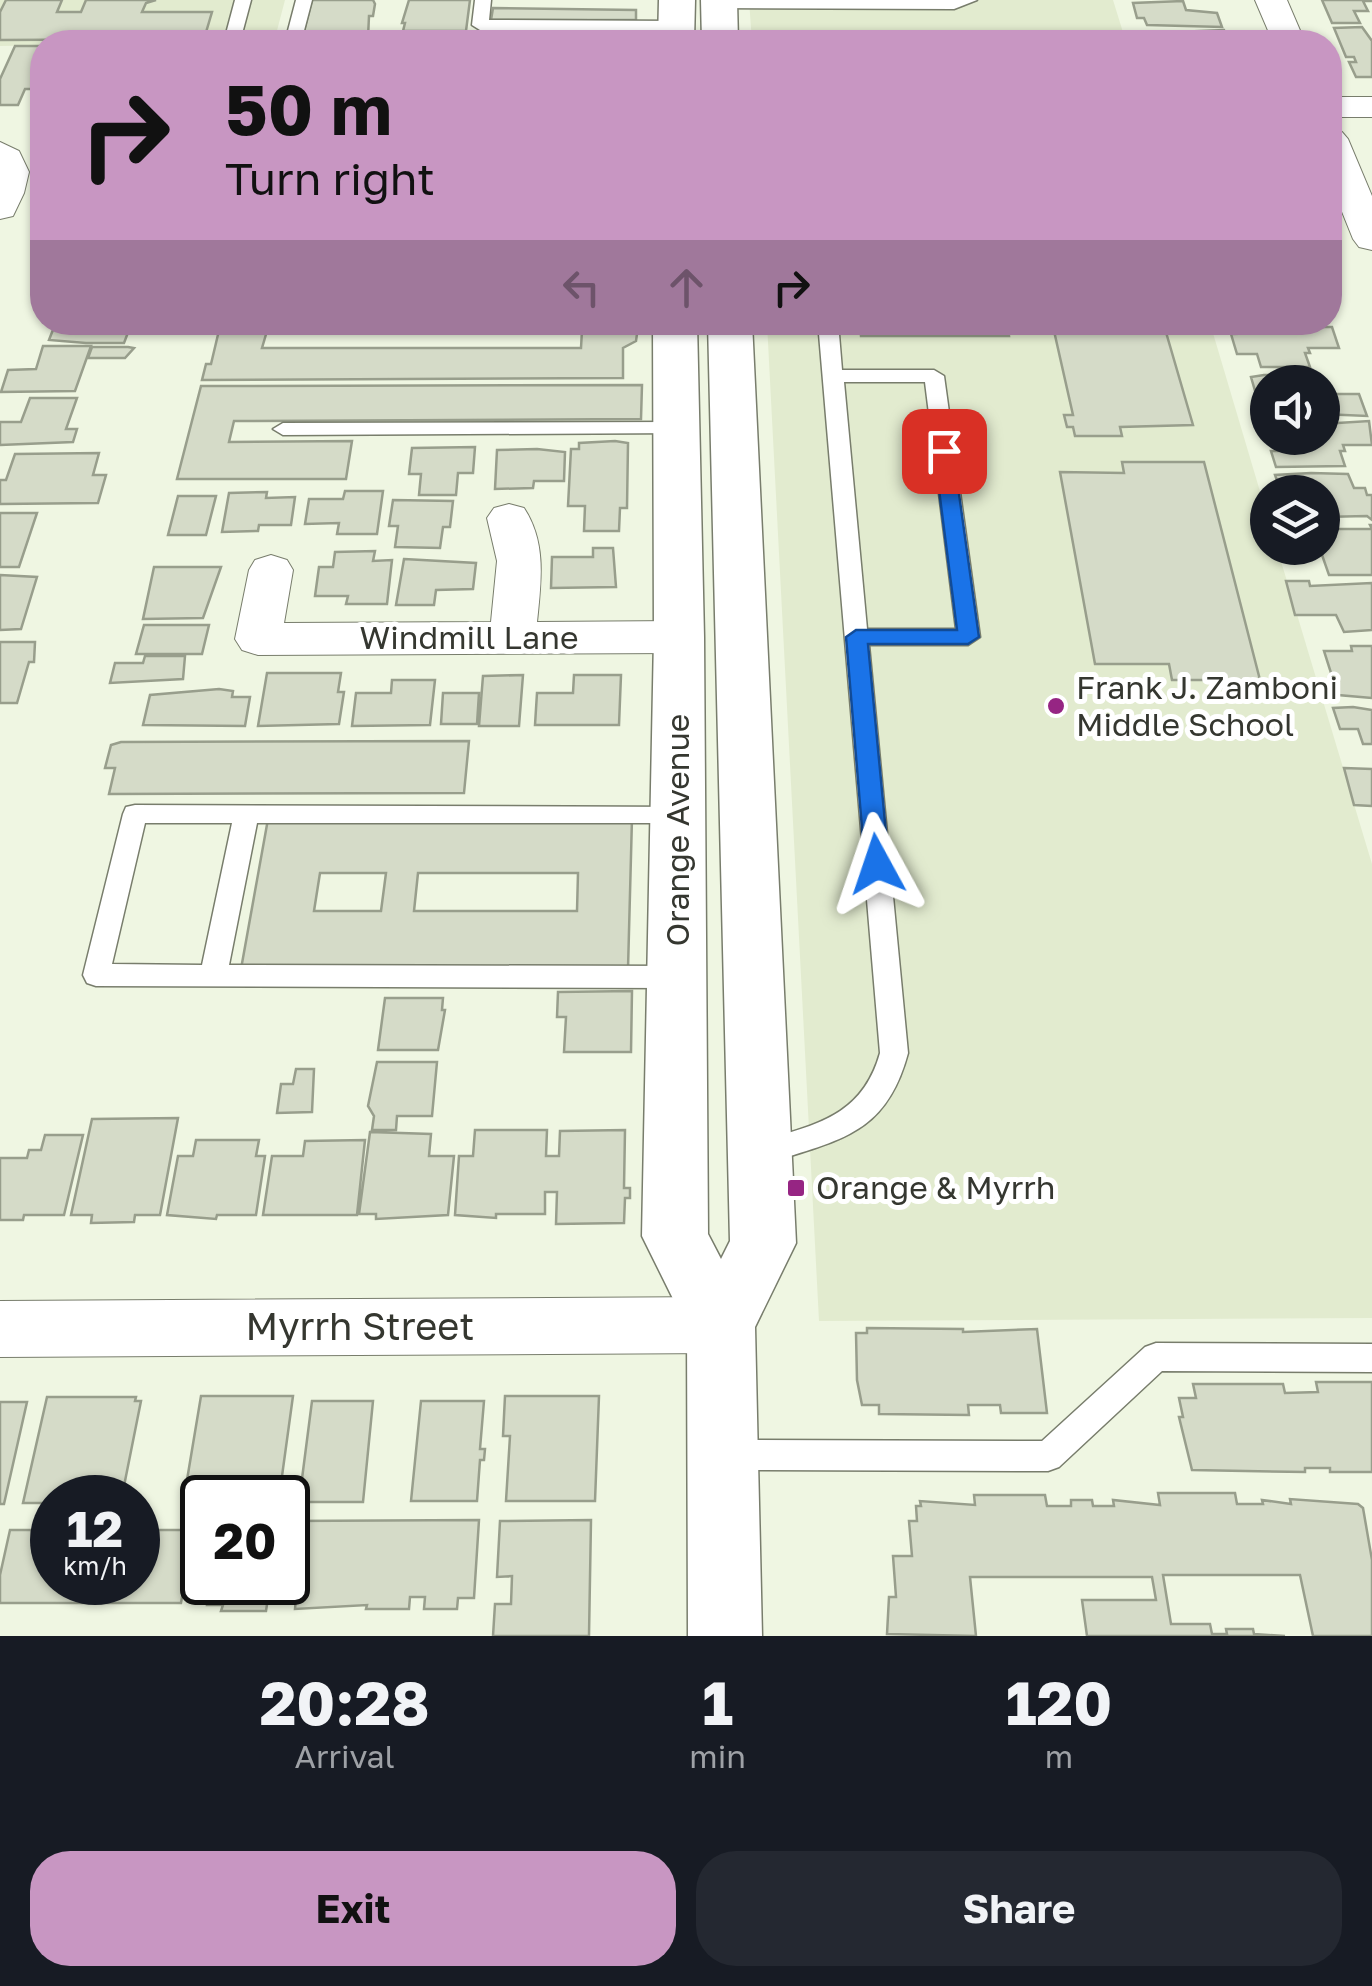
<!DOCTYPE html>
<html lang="en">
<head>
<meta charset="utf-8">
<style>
  body { margin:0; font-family:"Golos Text",sans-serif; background:#242831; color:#f1f3f6; height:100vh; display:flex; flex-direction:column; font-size:38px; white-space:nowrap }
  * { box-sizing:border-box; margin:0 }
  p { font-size:32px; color:#9ea1a6 }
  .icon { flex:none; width:55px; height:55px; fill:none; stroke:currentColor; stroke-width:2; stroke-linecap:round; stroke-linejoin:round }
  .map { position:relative; height:1636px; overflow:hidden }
  .panel { display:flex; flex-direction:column; background:#171b24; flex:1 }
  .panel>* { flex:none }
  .guide { position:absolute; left:30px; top:30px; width:1312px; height:305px; border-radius:40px; box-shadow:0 2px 8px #0004; background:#c896c2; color:#111; overflow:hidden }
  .buttons { position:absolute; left:1250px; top:365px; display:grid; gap:20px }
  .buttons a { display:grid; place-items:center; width:90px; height:90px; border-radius:50%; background:#171b24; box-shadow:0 2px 8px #0004; font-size:50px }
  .speed { position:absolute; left:30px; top:1475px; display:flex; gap:20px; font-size:50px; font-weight:700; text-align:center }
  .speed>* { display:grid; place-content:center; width:130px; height:130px; border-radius:50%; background:#171b24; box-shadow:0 2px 8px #0004; line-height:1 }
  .speed small { font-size:25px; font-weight:400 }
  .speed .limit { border:5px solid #111; border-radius:15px; background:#fff; color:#111 }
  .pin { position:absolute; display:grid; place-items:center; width:85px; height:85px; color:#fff; margin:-42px; border-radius:20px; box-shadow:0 5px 15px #0006 }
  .me { position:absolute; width:110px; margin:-55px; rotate:355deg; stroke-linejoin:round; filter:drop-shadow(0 0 8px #0008) }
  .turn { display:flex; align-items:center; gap:35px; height:210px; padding:0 30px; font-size:45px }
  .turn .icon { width:130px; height:130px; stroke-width:2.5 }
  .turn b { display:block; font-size:70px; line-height:85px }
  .lanes { display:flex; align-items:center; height:95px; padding:0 30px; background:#0003; justify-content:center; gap:50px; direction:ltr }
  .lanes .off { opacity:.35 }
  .eta { display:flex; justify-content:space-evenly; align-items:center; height:170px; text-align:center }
  .eta b { font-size:60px; font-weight:700; line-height:70px }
  .button { display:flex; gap:20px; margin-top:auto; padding:20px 30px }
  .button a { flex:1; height:115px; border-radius:40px; background:#c896c2; color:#111; font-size:40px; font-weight:700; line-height:115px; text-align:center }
  .button a+a { background:#242831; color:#f1f3f6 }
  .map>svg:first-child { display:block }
</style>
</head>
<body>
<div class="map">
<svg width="1372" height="1636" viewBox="0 0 1372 1636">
  <rect width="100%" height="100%" fill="#eff6e2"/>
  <path fill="#e2ebcf" d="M0,0H285L274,42L0,46Z
    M749,0H1113L1126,42H752Z
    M767,323H1210L1267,515L1268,548H1277L1372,864V1318L819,1321Z"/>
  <path fill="#d5dbc8" stroke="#989e8c" stroke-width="2.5" fill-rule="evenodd" d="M6,0H62L57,12H81L86,0H156L146,3L142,12H212L204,39L0,40V12Z
    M312,0H373L375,4L373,16H369L368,38L364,42H301Z
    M409,0H470L466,31H403L405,23H402Z
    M1322,0H1370L1371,1H1363L1368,11H1354L1360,23H1332Z
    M1183,1L1186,10L1217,13L1222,27L1147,25L1144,18H1137L1133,3Z
    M493,8L636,10V20H491Z
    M1362,27L1372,41V77H1356L1349,62H1356L1354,57H1346L1334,28Z
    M1224,30L1229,42H1156L1153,33Z
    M455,32H627L626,42H454Z
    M15,46H42V89H25L18,105H0V79Z
    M56,322H132L124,343H86L49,340Z
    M221,322H623V329L637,334L636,341L623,348V378L202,380L206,364H211ZM582,330L581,348H262L267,331Z
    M860,322H1007L1009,336H861Z
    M1052,322H1163L1193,425L1120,427L1122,436H1075L1073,427H1067L1064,415H1073Z
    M1300,327H1332L1339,348H1308L1310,353H1305L1310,367H1261L1257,354H1237L1231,334L1298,332Z
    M43,346H91L75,391L1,392L8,370L36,369Z
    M92,347H128L134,348L125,358H88Z
    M1264,375H1314L1317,382H1268V403L1258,401L1251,377Z
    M642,385L641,419L234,421L229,442L352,441L346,479H177L201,386Z
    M1322,388H1329L1331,394H1359L1367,416L1322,414Z
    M30,398H77L66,429H77L73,442L0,445V422H21Z
    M1369,421L1372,445H1343L1345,451H1340L1345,466L1276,467L1271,451H1288L1283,438H1322V424Z
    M615,441L628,443L627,508H620L619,531H584L585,506H568L571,449H579V443Z
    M475,447L473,473H458L456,495H419L421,474H409L412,448Z
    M537,449L565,452L564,481H534L533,488L495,489L497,450Z
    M99,453L93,475H106L98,503L0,504V480H6L15,454Z
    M1122,462H1204L1260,680H1172L1169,664H1095L1060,472L1124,473Z
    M1311,473L1348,474L1354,488H1365L1367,495H1372V520L1367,516L1322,517V492H1281L1275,475Z
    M345,491H383L377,534H337L339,523L305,524L309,499H343Z
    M267,492L266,498L295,497L291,525H259L258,531L222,532L229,493Z
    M178,496H216L206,535H168Z
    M393,500L453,501L450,527H443L440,548L395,547L398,526H389Z
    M0,513H37L19,567H0Z
    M1370,525H1372V575H1329L1321,552H1307L1306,548H1322V529H1372Z
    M593,548H613L616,587L551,588L552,557H593Z
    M375,551L373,561L392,560L387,604H346L348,596H315L319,567H333L335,552Z
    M404,559L476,563L473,589L436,590L434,605H396Z
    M154,567H221L203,618L143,619Z
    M0,575L37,577L21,629L0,630Z
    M1286,581H1309L1310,586L1372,583V630L1344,632L1336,615H1295Z
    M144,625H209L202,654H136Z
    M0,642H35L34,662H29L17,703H0Z
    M1351,646H1372V698L1338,695L1324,651H1352Z
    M145,656H185L183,679L110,683L115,663H143Z
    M267,673H341L338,692H344L339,724L258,726Z
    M523,675L519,726H479L483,676Z
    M574,675H621L619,725H535L537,693H573Z
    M392,680H435L430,725L352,726L356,693H391Z
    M219,689L233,691L232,697H250L245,726L143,725L150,695Z
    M443,693H479L477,724H441Z
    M1353,707L1372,710V744H1363L1358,729H1340L1333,708Z
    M469,741L464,793L109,794L115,768H105L111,745L121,742Z
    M1344,768L1372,769V806L1354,805Z
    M632,818L628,969H241L268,819ZM320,873H386L381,911H314ZM418,873H578L577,911H414Z
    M632,991L631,1052H564L566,1017H557L558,992Z
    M385,998H443L442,1010H445L438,1050H378Z
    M377,1062H437L432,1116H397L396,1130H372L374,1116L368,1106Z
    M296,1069H314L312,1112L277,1113L281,1084H293Z
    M178,1118L160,1215H135L134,1222L91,1223L92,1215H71L92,1119Z
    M475,1130H547L546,1156H559L560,1131L625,1130L624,1188H630V1198H625L624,1223L556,1224L557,1192H545V1214H496V1218L455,1215L459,1156H473Z
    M370,1132L431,1134L429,1156H454L448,1215L376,1219V1214H359Z
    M45,1135H83L64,1215H24L23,1220H0V1158H27L29,1150H41Z
    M196,1140H259L256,1156H265L256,1215H217L216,1219L167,1215L178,1156H193Z
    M365,1140L357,1215H263L272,1156H303L305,1141Z
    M867,1328L963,1329V1332L1037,1329L1047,1413H1001L1000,1405H968L969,1415L879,1414V1405H862L857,1380L856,1333H867Z
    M1316,1382H1372V1472H1330V1468H1305V1472L1192,1470L1179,1417H1183L1179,1398H1196L1193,1384H1283L1285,1393L1318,1392Z
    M201,1396H293L279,1498H202V1503L183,1504Z
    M505,1396H599L595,1501H506L510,1436H503Z
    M47,1397H136L135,1401H141L122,1496L52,1498V1503H23Z
    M312,1401H373L363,1502H299Z
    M421,1401H484L480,1449H485L484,1460H480L477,1501H411Z
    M0,1402H27L4,1504H0Z
    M1158,1493H1235L1237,1504H1263L1262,1500L1291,1504L1290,1499L1358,1504L1363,1508L1372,1560V1636H1313L1300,1575H1163L1171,1624H1210L1212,1634H1227L1226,1629H1253L1254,1634L1285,1636H1087L1082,1600H1156L1152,1577H970L976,1636L887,1634L889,1597H896L893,1556H912L909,1521H917L916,1506H921L920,1501L975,1505L974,1495H1045L1047,1506H1071V1500H1092L1093,1506H1114L1113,1500L1160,1505Z
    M479,1520L474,1598H458L457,1609H424L425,1597H410L409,1609H366L367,1605L295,1609L296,1598H268L266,1611H221L223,1605H207L210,1582H288V1521Z
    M591,1520L589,1636H493L495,1604H511L512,1576L497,1577L500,1521Z
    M10,1530H52V1582H138V1530H193L181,1603H0V1575Z"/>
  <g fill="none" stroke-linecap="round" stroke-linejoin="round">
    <g stroke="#787d6c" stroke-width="3">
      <path id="service" d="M235,0H251L243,30L235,35L227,30Z
        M296,0H312L301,42H285Z
        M475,0H491L489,20L676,21L684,26L676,31L480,30L472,25Z
        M719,0H977L954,9L713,8V2Z
        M818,322H838L842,370H934L944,376L980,637L968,645H869L908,1053C885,1139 834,1140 760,1166L750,1163L746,1154L750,1145C809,1125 861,1121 880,1053ZM844,382H925L956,629H867Z
        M677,422L684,423L687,428L684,433L283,435L273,429L283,423Z
        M135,805L688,807L691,814L688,821L679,823H257L229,965L677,966L686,969L690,977L686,985L677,988L96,986L87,983L83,975L123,814L126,807ZM145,823H232L202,965L112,964Z
        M1156,1343L1372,1344V1372L1162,1371L1059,1467L1048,1471L725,1470L714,1466L709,1455L714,1444L725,1440L1042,1441L1145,1347Z"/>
    </g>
    <g stroke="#787d6c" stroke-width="2">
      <path id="minor" d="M1255,0H1287L1305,42H1273Z
        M1330,97H1372V117H1330Z
        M1330,128L1342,132L1348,139L1372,196V250L1359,247L1353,239L1330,182Z
        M0,142L19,151L29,172L24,193L13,216L0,219Z
        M509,504L524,508C547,543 541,582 537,622L679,621L695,626L702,637L695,648L679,653L258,655L242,650L235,639L249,570L255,560L271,555L287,560L293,570L284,623L491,622L497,561L487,518L494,508Z
        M721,1297L743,1305L752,1325L743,1345L721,1353L0,1357V1301Z"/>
    </g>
    <g stroke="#787d6c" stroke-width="3">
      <path id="tertiary" d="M659,0H695L694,42H658Z
        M701,0H737L738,42H702Z
        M653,322H697L704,637L708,1234L721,1259L730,1241L708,322H752L796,1243L755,1327L762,1636H688L687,1327L642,1236L654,637Z"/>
    </g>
    <use href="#service" fill="#fff" fill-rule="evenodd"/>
    <use href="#minor" fill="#fff" fill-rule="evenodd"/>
    <use href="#tertiary" fill="#fff" fill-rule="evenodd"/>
  </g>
  <path fill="#1a73e8" stroke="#114b97" stroke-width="2.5" d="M944,445L953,451L979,637L968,644H868L889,864L877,873L865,864L846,637L856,630H957L934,451Z"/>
  <g fill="#962583" stroke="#fff" stroke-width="4">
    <circle cx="1056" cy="706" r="10"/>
    <rect x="786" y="1178" width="20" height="20" rx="5"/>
  </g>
  <g text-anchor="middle" stroke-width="10" stroke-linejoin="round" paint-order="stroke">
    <g font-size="32" fill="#353730" stroke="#fff">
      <text x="469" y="649">Windmill Lane</text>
      <text transform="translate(678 830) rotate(-90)" y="11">Orange Avenue</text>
    </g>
    <g font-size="32" fill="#353730" stroke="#fff" text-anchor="start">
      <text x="1076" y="699">Frank J. Zamboni<tspan x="1076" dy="37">Middle School</tspan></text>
      <text x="816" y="1199">Orange &amp; Myrrh</text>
    </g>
    <g font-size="38" fill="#353730" stroke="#fff">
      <text x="360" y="1340">Myrrh Street</text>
    </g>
  </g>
</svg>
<div class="buttons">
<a><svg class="icon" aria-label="sound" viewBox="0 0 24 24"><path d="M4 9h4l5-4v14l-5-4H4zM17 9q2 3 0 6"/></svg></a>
<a><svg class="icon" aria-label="layers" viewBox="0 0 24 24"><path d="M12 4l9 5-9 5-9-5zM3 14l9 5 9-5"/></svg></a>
</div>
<div class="speed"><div>12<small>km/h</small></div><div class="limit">20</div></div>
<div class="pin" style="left:944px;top:451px;background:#d93025"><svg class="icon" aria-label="arrive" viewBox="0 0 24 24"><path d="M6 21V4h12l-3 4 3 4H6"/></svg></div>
<svg class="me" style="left:877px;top:864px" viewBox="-20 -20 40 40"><path d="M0-17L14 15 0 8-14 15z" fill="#1a73e8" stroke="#fff" stroke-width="4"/></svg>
<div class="guide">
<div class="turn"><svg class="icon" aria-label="right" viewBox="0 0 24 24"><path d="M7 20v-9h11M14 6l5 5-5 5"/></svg><div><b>50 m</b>Turn right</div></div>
<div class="lanes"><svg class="icon off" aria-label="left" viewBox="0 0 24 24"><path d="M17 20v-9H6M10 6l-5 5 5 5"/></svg><svg class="icon off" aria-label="ahead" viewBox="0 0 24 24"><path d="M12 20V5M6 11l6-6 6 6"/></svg><svg class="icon" aria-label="right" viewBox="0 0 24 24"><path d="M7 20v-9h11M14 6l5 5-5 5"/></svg></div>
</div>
</div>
<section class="panel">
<div class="eta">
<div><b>20:28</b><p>Arrival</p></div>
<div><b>1</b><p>min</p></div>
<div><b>120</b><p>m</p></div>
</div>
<div class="button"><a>Exit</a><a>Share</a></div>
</section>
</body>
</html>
